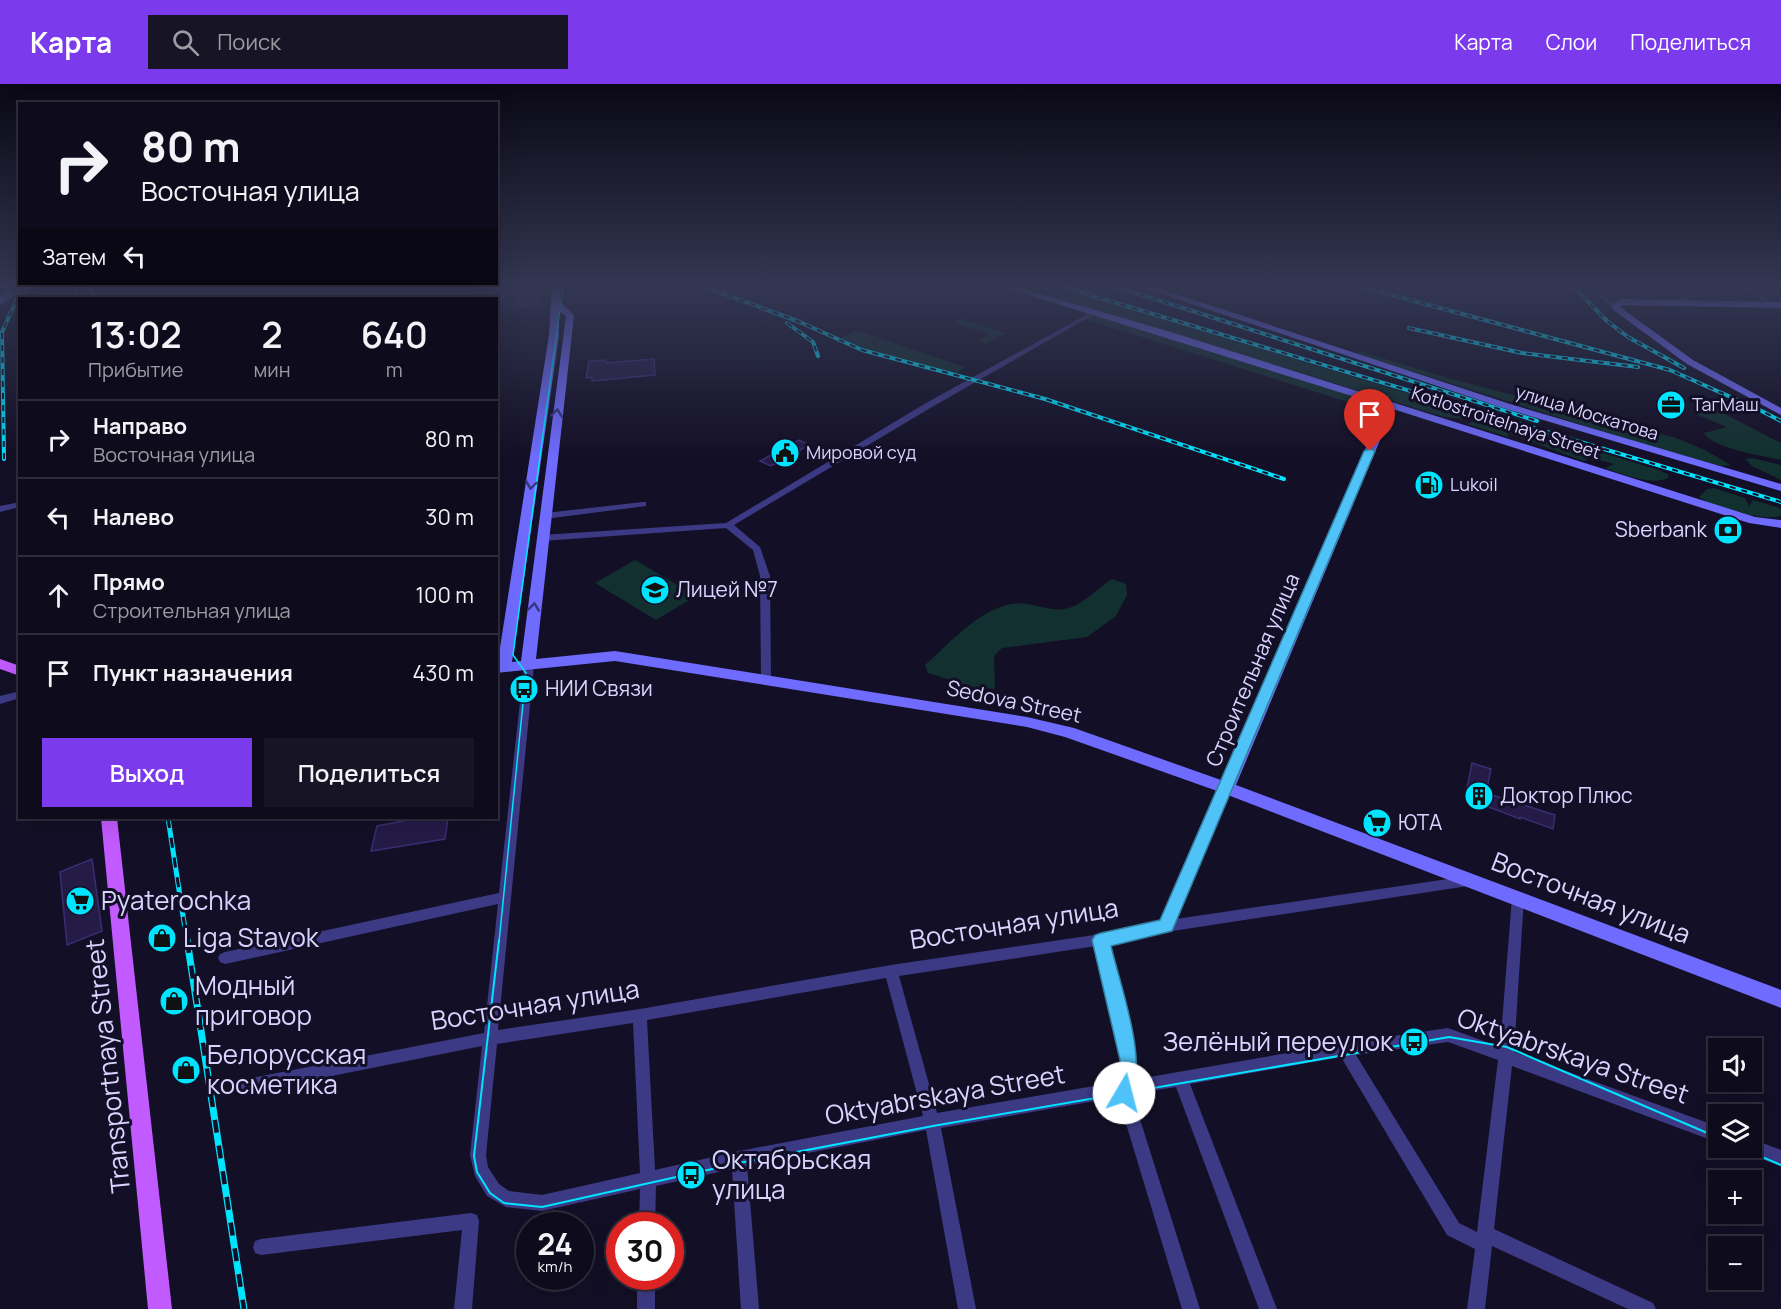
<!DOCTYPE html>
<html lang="ru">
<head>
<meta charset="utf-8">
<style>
  body { margin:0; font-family:Manrope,sans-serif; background:#171425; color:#f1f3f6; height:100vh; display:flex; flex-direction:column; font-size:22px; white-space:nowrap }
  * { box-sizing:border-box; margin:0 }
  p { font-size:20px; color:#9b9ba3 }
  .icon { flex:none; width:33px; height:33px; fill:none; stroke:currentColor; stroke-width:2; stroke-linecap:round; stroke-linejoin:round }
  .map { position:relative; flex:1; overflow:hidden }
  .details { position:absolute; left:18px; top:213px; width:480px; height:522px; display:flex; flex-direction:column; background:#0e0b1c; border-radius:0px; box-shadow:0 6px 24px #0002,0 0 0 2px #2e2b3b }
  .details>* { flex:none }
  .top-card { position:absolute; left:18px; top:18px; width:480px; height:183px; border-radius:0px; box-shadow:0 6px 24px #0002,0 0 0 2px #2e2b3b; background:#0e0b1c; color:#f1f3f6; overflow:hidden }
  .tools { position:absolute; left:1708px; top:954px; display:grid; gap:12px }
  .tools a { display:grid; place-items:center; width:54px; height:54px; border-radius:0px; background:#0e0b1c; box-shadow:0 6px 24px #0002,0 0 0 2px #2e2b3b; font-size:30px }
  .speed { position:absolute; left:516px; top:1128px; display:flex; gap:12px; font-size:30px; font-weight:700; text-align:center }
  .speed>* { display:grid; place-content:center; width:78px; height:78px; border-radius:50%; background:#0e0b1c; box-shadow:0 6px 24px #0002,0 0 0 2px #2e2b3b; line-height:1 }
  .speed small { font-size:15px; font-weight:400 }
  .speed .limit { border:9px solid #d22; background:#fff; color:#111 }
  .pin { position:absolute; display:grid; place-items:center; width:51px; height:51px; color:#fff; margin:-62px -26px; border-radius:50% 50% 50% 0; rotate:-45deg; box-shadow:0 0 6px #0007 }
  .pin .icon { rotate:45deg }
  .me { position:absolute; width:66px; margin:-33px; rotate:8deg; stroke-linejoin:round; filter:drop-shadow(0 0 4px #0008) }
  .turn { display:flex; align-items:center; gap:21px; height:126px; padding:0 24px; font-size:27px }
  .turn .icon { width:78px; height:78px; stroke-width:2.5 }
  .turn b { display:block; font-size:42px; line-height:51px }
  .then { display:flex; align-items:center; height:57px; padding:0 24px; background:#0003; gap:12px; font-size:22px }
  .eta { display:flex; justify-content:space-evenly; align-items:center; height:102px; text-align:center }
  .eta b { font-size:36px; font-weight:600; line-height:42px }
  .button { display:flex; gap:12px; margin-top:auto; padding:12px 24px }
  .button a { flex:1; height:69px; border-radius:0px; background:#7c3aed; color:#fff; font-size:24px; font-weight:600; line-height:69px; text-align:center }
  .button a+a { background:#171425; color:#f1f3f6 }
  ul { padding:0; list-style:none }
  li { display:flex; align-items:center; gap:18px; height:78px; padding:0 24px; border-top:2px solid #2e2b3b }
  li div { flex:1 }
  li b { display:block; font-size:22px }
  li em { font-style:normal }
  header { display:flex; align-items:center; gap:36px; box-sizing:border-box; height:84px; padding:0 30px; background:#7c3aed; color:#fff }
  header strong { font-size:28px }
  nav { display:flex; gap:33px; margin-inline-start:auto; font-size:21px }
  .search { width:420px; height:54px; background:#171425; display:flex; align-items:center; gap:15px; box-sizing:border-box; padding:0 21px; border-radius:0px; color:#9b9ba3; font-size:22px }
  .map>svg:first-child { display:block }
</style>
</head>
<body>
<header>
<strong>Карта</strong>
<div class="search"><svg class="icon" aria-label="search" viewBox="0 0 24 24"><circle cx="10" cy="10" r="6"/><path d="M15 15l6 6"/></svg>Поиск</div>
<nav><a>Карта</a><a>Слои</a><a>Поделиться</a></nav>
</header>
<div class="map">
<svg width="1781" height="1225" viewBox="0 0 1781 1225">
  <rect width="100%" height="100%" fill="#130f26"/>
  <path fill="#12302f" d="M1062,205L1110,219L1499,337L1444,333L1050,212Z
    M1094,229L1376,319L1381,326L1380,328L1084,235Z
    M961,235L1006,249L986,260L977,257L989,250L953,239Z
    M857,246L965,283L957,289C919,281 876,274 841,254Z
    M1359,267L1448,294L1673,353L1703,365L1731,381L1721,382C1601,349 1484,308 1364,273L1357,269Z
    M1701,323L1715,325L1781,359V376C1763,372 1712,364 1704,349L1727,343L1698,331L1696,328Z
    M1475,337L1511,341L1659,386L1669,391L1668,394C1650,402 1622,390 1605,384L1614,380L1583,372L1588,376L1583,377L1508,349V353L1467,340Z
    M1752,374L1781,381V396L1752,382L1745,375Z
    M1714,404L1745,414L1749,422L1753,416L1777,423L1781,425V432C1765,438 1715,424 1699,413L1707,405Z
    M635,476L696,512L656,536L595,499Z
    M1112,495L1126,500L1127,511L1116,532L1087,553L1002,564L994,572L995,605L973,603L928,589L925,581C950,559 976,528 1010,520C1028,516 1050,528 1065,525C1084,521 1097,504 1112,495Z"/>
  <path fill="#241b47" stroke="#3b2d73" stroke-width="1.5" d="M508,203H540L537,221L498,224L503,206Z
    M654,275L655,291L592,297V293L586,294L589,277L606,276V279Z
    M799,356L809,361L771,382L760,377Z
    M1472,679L1491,685L1486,709L1555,731L1553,745L1520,733V735L1465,714Z
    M419,734H448L445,755L371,767L377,742Z
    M92,775L102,847L67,861L60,788Z"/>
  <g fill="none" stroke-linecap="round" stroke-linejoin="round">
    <path fill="#3d3a85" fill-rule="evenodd" d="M1589,203H1596L1618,224V226H1614Z
      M1668,203H1675L1692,218L1687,219Z
      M1745,203H1752L1774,221L1769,222Z
      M1093,227L1098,228L932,323L734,441L760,463L770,492L771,595L770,597L766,598L761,595L760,492L753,466L726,444L542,457L538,454L542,451L726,439L926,319Z
      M20,418V423L0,428V422Z
      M643,418H646V422L545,435L541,432L545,429Z
      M529,578L534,581L498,946L640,925L891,881L1101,850L1161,837L1220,704L1222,701H1230L1232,704L1176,835L1468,792L1472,793L1474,797L1472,801L1468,802L1166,848L1109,860L1136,976L1132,996L1345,959L1448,944L1500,963L1512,814L1513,810L1518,809L1523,810L1524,814L1514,968L1719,1043V1059L1512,982L1494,1145L1653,1219L1656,1225H1628L1492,1162L1485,1225H1467L1475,1165L1447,1151L1341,973L1190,1000L1277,1225H1259L1176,1003L1132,1010L1200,1225H1182L1118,1013L941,1044L976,1225H958L926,1046L747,1081L759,1225H741L732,1085L656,1102L655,1142H639L640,1105L542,1127L506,1123L487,1112L475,1092L470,1071L482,962L241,1010L236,1008L234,1003L236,998L241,996L484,949L498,820L225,880L220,878L218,874L220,870L225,868L499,809L524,581ZM1096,862L1122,976L1117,998L937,1029L899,892ZM886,894L923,1032L739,1067L655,1086L647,936ZM633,939L640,1089L542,1111L509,1107L499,1100L488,1083L486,1071L497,960ZM1448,958L1498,976L1477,1148L1459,1139L1356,971Z
      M20,607V614L0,620V612Z
      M1752,1055L1781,1066V1082L1746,1069L1744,1064H1752Z
      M471,1129L477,1131L479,1137L472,1225H454L462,1146L261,1171L255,1169L253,1163L255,1157L261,1155Z
      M637,1192H655V1225H637Z"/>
    <path fill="#6f6bff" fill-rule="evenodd" d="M19,203H29L0,221V214Z
      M552,203H560V218L574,231L536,575L615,567L1027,633L1074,644L1221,696L1384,322L1003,203H1017L1174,249L1755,433L1781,436V444L1749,439L1393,325L1236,701L1781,906V924L1220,708L1065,653L1027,643L615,577L496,589L549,251ZM559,227L566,232L521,577L512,578L559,251Z
      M1141,203H1155L1173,209L1510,320L1781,400V407L1503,324Z
      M1621,215L1781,218V224L1623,221L1620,223L1693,276L1781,324V331L1687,280L1612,225V221Z"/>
    <path fill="#c25bff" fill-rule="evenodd" d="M0,575L20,582V592L0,585Z
      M101,734H117L172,1225H148Z"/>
    <path stroke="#00e5ff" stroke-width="1.5" d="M499,858L526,589L513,571L563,203"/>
    <path stroke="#00e5ff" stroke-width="2" d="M499,856L474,1072L477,1088L490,1109L504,1119L542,1123L739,1079L933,1042L1449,953L1507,963L1719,1054
      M1741,1064L1781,1081"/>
    <g stroke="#00e5ff" stroke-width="4">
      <path id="rail-far2" d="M76,203L77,214
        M87,203L97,214
        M705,203L800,238L862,266L1045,315L1284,395
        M1063,203L1781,418
        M1117,203L1537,337
        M1362,203L1670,286L1751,322
        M1574,203L1607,237L1628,253L1684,284
        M0,212L16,203
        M787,239L813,258L818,272
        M1409,244L1522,269L1638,283
        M1744,318L1781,337
        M4,375L2,248L17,215L28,203"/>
    </g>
    <g stroke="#00e5ff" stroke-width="5">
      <path id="rail-far1" d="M168,734L187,858"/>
    </g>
    <g stroke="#00e5ff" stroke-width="7">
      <path id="rail" d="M187,856L244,1225"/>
    </g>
    <use href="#rail-far2" stroke="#130f26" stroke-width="2" stroke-dasharray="6" stroke-linecap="butt"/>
    <use href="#rail-far1" stroke="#130f26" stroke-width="3" stroke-dasharray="10" stroke-linecap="butt"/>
    <use href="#rail" stroke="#130f26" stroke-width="4.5" stroke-dasharray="13" stroke-linecap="butt"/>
  </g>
  <defs><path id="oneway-chevron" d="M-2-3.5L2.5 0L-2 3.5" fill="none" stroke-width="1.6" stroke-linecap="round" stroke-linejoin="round" transform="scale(1.5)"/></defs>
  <g stroke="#38347d">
    <use href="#oneway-chevron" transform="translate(557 329) rotate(-83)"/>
    <use href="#oneway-chevron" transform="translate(531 401) rotate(98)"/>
    <use href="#oneway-chevron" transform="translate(534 523) rotate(-83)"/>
  </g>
  <linearGradient id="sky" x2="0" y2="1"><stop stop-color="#0a0815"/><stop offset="0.54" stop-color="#333752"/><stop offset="1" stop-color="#333752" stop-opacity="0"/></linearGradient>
  <rect width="1781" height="375" fill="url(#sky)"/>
  <path fill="#4fc3f7" stroke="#337fa1" stroke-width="1.5" d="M1370,364L1375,367L1172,847L1111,862C1121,904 1148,976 1131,1016L1124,1018L1117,1016L1114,1009L1120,976L1092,856L1095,851L1101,849L1160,836L1364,367Z"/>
  <defs>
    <g id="office-disc" transform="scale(1.5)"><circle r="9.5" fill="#00e5ff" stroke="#130f26"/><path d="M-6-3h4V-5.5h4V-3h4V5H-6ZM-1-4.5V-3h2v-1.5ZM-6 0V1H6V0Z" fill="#111"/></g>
    <g id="civic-disc" transform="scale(1.5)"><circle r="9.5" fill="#00e5ff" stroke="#130f26"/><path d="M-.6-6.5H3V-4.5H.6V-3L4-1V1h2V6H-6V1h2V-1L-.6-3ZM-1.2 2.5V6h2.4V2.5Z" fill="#111"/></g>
    <g id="fuel-disc" transform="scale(1.5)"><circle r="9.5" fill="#00e5ff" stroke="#130f26"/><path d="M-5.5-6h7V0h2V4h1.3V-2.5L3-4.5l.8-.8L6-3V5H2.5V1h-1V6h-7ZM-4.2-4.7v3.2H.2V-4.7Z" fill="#111"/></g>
    <g id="bank-disc" transform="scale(1.5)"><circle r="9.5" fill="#00e5ff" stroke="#130f26"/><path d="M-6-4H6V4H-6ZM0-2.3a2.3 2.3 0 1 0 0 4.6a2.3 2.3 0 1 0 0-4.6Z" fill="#111"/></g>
    <g id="university-disc" transform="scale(1.5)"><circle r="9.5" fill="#00e5ff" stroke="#130f26"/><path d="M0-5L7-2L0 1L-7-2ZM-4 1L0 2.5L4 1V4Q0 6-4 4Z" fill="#111"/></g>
    <g id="bus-disc" transform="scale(1.5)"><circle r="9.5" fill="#00e5ff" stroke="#130f26"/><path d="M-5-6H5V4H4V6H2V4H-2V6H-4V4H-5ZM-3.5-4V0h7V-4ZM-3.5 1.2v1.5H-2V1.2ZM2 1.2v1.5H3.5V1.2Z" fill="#111"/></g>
    <g id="building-disc" transform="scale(1.5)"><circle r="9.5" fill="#00e5ff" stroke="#130f26"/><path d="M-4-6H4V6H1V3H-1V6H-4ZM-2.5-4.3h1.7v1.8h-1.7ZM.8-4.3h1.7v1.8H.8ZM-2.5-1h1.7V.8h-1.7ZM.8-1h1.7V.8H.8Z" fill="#111"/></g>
    <g id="supermarket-disc" transform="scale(1.5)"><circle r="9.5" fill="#00e5ff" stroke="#130f26"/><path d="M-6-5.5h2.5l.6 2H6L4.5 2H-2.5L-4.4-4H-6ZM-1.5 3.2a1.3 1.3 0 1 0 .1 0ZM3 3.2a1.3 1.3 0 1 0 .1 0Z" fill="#111"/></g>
    <g id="shop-disc" transform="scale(1.5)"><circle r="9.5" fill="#00e5ff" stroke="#130f26"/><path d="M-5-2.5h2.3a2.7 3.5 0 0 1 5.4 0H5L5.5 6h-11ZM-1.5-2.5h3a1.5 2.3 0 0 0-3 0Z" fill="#111"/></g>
  </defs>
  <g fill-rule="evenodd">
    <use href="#office-disc" x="1671" y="321"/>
    <use href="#civic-disc" x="785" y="369"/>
    <use href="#fuel-disc" x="1429" y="401"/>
    <use href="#bank-disc" x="1728" y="446"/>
    <use href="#university-disc" x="655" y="506"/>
    <use href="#bus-disc" x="524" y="605"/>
    <use href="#building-disc" x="1479" y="712"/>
    <use href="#supermarket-disc" x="1377" y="739"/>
    <use href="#supermarket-disc" x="80" y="817"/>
    <use href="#shop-disc" x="162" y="854"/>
    <use href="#shop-disc" x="174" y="917"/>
    <use href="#bus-disc" x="1414" y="958"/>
    <use href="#shop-disc" x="186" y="986"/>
    <use href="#bus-disc" x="691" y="1091"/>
  </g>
  <g text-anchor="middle" stroke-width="6" stroke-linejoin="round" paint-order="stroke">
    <g font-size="18" fill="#d9d4ff" stroke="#130f26" text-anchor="start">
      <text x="1692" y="327">ТагМаш</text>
      <text x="806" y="375">Мировой суд</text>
      <text x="1450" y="407">Lukoil</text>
    </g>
    <g font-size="18" fill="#d9d4ff" stroke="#130f26">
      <text transform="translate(1587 329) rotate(17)" y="6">улица Москатова</text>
      <text transform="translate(1506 339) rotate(18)" y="6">Kotlostroitelnaya Street</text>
    </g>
    <g font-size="21" fill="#d9d4ff" stroke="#130f26" text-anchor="start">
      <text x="1707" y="453" text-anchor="end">Sberbank</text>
      <text x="676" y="513">Лицей №7</text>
      <text x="545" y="612">НИИ Связи</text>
      <text x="1500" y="719">Доктор Плюс</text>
      <text x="1398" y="746">ЮТА</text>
    </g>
    <g font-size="21" fill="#d9d4ff" stroke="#130f26">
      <text transform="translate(1253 586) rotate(-67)" y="7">Строительная улица</text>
      <text transform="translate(1014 618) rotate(12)" y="7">Sedova Street</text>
    </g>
    <g font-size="26" fill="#d9d4ff" stroke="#130f26">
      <text transform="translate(1591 814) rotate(21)" y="9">Восточная улица</text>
      <text transform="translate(1014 840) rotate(-9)" y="9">Восточная улица</text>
      <text transform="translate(535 921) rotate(-9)" y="9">Восточная улица</text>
      <text transform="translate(1573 972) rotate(19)" y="9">Oktyabrskaya Street</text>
      <text transform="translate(108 982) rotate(-96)" y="9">Transportnaya Street</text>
      <text transform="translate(945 1011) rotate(-10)" y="9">Oktyabrskaya Street</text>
    </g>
    <g font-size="26" fill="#d9d4ff" stroke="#130f26" text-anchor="start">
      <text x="101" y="826">Pyaterochka</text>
      <text x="183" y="863">Liga Stavok</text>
      <text x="195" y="911">Модный<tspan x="195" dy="30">приговор</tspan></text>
      <text x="1393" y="967" text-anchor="end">Зелёный переулок</text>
      <text x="207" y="980">Белорусская<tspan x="207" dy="30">косметика</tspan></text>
      <text x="712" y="1085">Октябрьская<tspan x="712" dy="30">улица</tspan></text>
    </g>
  </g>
</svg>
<div class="tools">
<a><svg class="icon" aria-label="sound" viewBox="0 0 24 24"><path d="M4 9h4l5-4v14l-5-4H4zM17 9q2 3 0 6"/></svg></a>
<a><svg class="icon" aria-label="layers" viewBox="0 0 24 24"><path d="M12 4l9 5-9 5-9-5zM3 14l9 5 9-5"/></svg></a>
<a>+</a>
<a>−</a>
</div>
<div class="speed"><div>24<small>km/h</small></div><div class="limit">30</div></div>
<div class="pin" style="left:1370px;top:367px;background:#d93025"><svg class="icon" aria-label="arrive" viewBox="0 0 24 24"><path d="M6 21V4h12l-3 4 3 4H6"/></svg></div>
<svg class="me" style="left:1124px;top:1009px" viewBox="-20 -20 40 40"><circle r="19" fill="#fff"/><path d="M0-13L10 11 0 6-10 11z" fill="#4fc3f7"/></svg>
<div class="top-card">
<div class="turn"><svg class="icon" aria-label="right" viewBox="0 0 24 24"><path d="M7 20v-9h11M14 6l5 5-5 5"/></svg><div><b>80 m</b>Восточная улица</div></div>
<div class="then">Затем<svg class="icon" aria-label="left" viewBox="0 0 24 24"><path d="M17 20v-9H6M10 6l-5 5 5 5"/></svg></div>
</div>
<section class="details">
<div class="eta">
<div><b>13:02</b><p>Прибытие</p></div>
<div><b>2</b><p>мин</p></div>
<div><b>640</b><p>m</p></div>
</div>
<ul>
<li><svg class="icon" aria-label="right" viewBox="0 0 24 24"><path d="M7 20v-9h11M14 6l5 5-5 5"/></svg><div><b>Направо</b><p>Восточная улица</p></div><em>80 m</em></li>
<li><svg class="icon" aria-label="left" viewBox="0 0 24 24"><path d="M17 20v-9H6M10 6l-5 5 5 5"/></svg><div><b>Налево</b></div><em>30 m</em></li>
<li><svg class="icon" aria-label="ahead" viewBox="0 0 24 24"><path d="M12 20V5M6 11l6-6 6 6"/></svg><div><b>Прямо</b><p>Строительная улица</p></div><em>100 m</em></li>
<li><svg class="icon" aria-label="arrive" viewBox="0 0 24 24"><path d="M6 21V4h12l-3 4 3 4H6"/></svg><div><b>Пункт назначения</b></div><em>430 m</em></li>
</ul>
<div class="button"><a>Выход</a><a>Поделиться</a></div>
</section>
</div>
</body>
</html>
